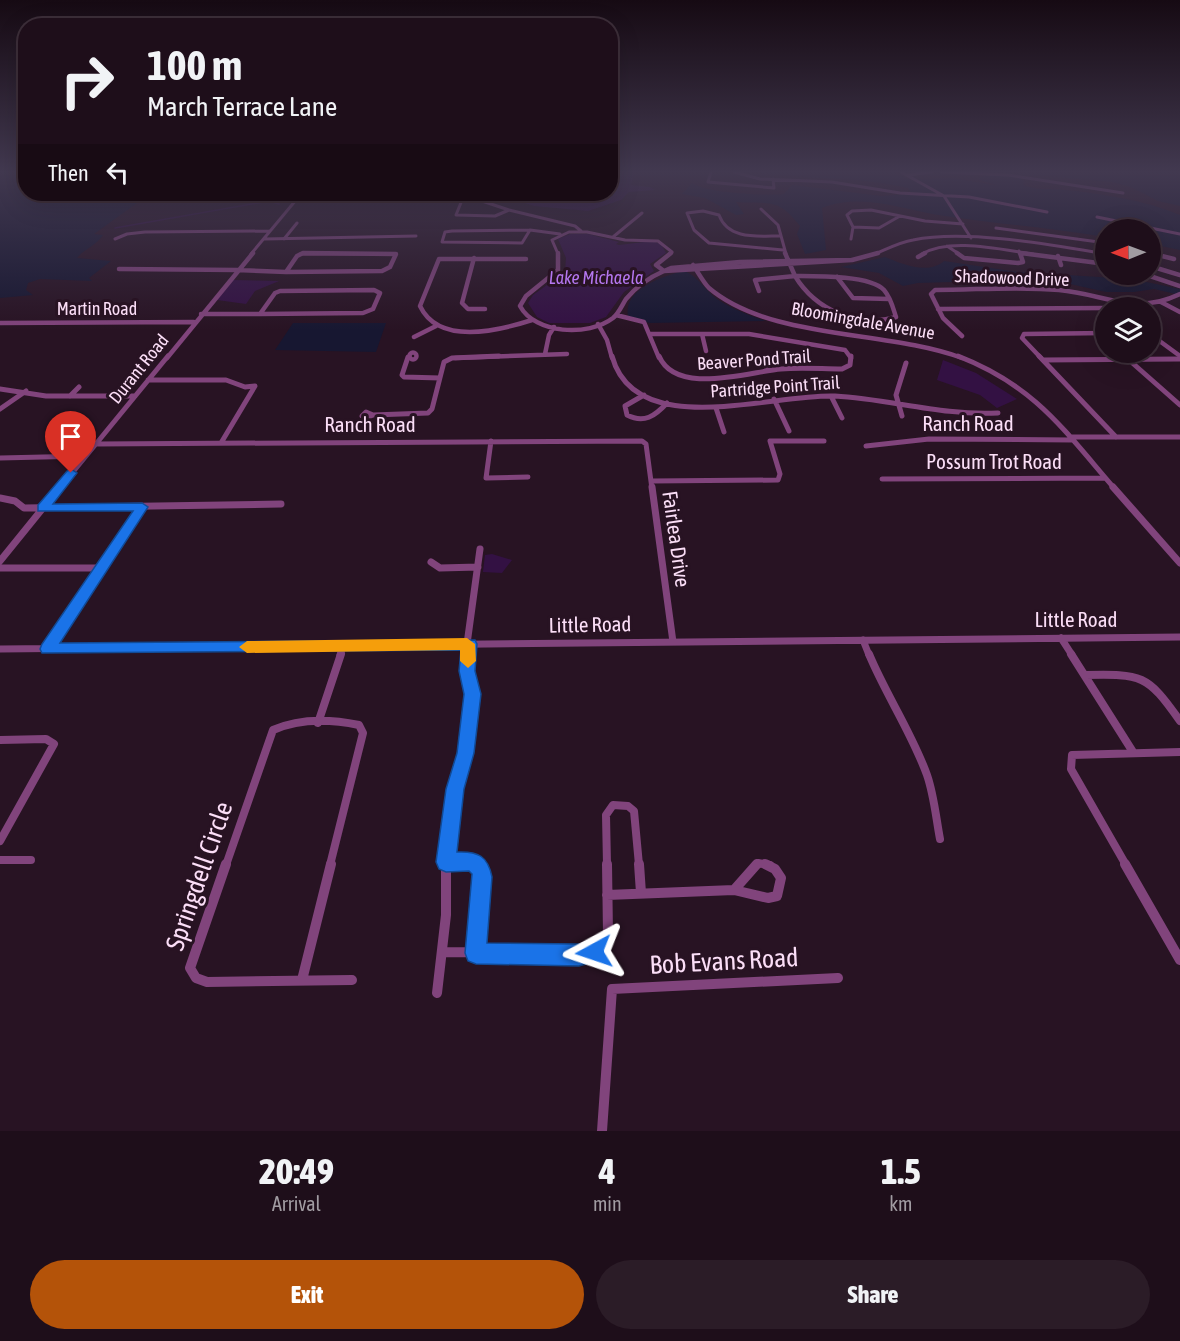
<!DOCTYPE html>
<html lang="en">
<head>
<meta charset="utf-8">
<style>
  body { margin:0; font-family:"Asap Condensed",sans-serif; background:#2b1c27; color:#f1f3f6; height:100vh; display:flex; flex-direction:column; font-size:22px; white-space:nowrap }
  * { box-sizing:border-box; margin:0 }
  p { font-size:20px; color:#a19ca2 }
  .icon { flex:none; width:33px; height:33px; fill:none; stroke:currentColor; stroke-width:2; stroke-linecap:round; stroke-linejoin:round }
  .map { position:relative; height:1131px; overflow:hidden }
  .sheet { display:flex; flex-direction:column; background:#1e0e1a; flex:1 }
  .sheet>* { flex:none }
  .top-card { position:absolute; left:18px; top:18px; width:600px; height:183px; border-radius:24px; box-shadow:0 6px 24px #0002,0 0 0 2px #3c2e39; background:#1e0e1a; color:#f1f3f6; overflow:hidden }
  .needle { width:39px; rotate:269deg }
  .fabs { position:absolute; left:1095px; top:219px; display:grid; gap:12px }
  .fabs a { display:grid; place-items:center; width:66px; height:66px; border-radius:50%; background:#1e0e1a; box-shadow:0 6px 24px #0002,0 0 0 2px #3c2e39; font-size:30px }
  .pin { position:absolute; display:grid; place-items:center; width:51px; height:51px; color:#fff; margin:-62px -26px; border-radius:50% 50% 50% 0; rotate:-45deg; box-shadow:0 0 6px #0007 }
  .pin .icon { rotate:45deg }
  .me { position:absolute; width:66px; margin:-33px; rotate:265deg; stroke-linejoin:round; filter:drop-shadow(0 0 4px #0008) }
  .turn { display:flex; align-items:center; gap:21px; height:126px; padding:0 30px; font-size:27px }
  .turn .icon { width:78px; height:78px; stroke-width:2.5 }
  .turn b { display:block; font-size:42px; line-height:51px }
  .then { display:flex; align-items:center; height:57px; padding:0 30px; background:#0003; gap:12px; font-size:22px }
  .eta { display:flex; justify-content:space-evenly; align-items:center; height:102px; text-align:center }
  .eta b { font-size:36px; font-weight:800; line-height:42px }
  .cta { display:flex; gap:12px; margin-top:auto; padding:12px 30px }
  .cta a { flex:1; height:69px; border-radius:36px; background:#b45309; color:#fff; font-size:24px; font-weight:800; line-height:69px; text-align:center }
  .cta a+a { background:#2b1c27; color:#f1f3f6 }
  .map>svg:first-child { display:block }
</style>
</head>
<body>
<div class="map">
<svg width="1180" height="1131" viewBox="0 0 1180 1131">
  <rect width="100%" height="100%" fill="#281323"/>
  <path fill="#171731" d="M0,172H25L26,194H166L144,198L94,234L103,235C96,246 84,249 77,258L111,261L89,278L92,281L40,279L28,283L26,290L33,295L0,298Z
    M756,172H893L911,180L952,178L999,186L980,180L979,178C993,173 1011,172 1024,181L1023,185C1037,191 1050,188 1065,190C1103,194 1144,200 1180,215V250L1151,244L1150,230H1106L1105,237C1052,228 998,224 945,216C902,210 864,192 822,208L826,250L805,254L797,234L800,226C777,196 769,205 736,202L744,214L736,215L705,198L682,194L692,183C705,193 767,196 784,194L792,185L881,196L912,194L908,188C858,176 807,180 756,172Z
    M1180,172V206L1158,201L1131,187L1112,182L1014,173Z
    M885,257C902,264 928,275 944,261L1018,272L1132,279L1180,289V295L1154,289L1134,292H1106L1061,282L1018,280L918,283L903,286L879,273L841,267Z
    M684,271C697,275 705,290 717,299C732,309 748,315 766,321L649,323L628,316C623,289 663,276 684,271Z
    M293,323H386L376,352L275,350Z"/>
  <path fill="#331143" d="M613,172H634L631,185L650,187L655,190L629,192L621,200L588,211L534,206L513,199L509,194H610Z
    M588,234L619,242L616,244L619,245L652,241L661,244L666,253L650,264L654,271L624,292L606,317L590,323H549L537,317L528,303L533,295L565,272L566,258L558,239L570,234Z
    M232,280L279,281L255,291L246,304L217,300Z
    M943,360L976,373L1017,399L997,408L980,395L937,380Z
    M492,554L512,560L502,573L483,572L485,555Z"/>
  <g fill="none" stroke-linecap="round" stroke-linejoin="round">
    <path stroke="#331143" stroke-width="1.5" d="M115,228L269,201L279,204"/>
    <path stroke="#81447c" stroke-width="3" d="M711,172L708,182L774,188L773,179
      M734,172L760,179L832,182L900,193L969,197L1047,212
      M901,172L944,196L971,238
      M941,172L1008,175L1123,193
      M908,175L932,172
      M464,195L509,210L495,216L456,215Z
      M761,209L778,225L786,254
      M509,210L575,226L581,231
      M1097,217L1180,234
      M853,227L879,228L900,216
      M996,228L1106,243
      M530,230L522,243L442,242L445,232L452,231Z
      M530,230L560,234
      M780,236C758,236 728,240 719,215L703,211L687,213L694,230L709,243L783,250
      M613,237L642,213
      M115,239L127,234L145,232L270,231
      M264,239L416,236
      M284,239L297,223
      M851,239L853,227L847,215L852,211L871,210L925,221L963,224
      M947,246L959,254
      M1019,251L1020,254
      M1150,253L1156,254
      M251,254L301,194
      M300,254H396
      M558,254L552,240L569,232H587L625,240L658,241L672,252L669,254
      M875,254C887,249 900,242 913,240C966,229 1052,245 1106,254
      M922,254C950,237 1002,250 1033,254"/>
    <path stroke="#81447c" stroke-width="4.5" d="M303,253L396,254L390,267L382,271L286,272L297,256Z
      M558,253V270L526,296L520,306C535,334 588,337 613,318C619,313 622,305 626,299C636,287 650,277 664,271
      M785,253L795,276
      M957,253L964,258L1018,263L1023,262L1020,253
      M1021,253L1106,264
      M1099,253L1106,254
      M1150,253L1174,259
      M1058,256L1061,265
      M918,257L925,253
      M474,258L462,303L468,309H485
      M526,259H439L420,306C439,346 498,331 532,320
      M852,260L878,253
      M693,265C698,272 703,282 709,288C770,340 887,330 962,358
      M1150,266L1180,275
      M119,269L238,270
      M237,270L286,272
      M664,271L852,260
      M664,271L656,265L671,253
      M664,271L671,268L740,262L852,260
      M1144,274L1180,286
      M795,276C815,276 871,275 884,290C891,298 893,308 896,317C857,329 815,309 795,276Z
      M837,277L853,298L889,299
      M374,290L380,293L373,309L363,313L260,314L275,293L280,291Z
      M759,291L755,280L795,276
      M1161,302L1180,312
      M938,309L1106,308
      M201,314H260
      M616,315L644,322L659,358
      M0,323L194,322
      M598,324L607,340L612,358
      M651,334H749L845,350L851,358
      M702,334L706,351
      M1150,334L1180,356
      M962,336L943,318L931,294L935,290C976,290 1018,286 1059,290C1105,294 1134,316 1180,294
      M414,337L436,326
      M409.5 356a3.5 3.5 0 1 1 7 0a3.5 3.5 0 1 1-7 0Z
      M545,354L549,335L554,327
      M167,358L253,253
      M455,358L567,354
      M1041,358L1022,338L1024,334L1106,333"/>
    <path stroke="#81447c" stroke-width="5" d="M612,356C635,442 773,393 835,396C890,399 942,416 998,413
      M659,356C676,396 748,372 781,369C801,367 822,369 842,369L850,365L851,356
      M958,356C1035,386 1063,429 1115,489
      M1039,356L1116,437
      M408,357L402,375L404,377L440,378
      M762,360L768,370
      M1043,360L1180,359
      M1129,360L1180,405
      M148,380H226L245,387L255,386L221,443
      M0,389L46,396H135
      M644,395L625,406L627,415C644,424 655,416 667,403
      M70,396L79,387
      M831,396L842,418
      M774,399L789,431
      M716,408L724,432
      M0,409L26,391
      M366,412L373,415L366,418L362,416Z
      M373,415L428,413L432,409L444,362L452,358L499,356
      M902,416L896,395L906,363
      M1070,437H1180
      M491,441L486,478L528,477
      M96,444L642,441L646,444L652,489
      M866,446L929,439L1072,440
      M0,458L86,456
      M882,479L1105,478
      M652,481L778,480L780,474L770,441H824
      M59,489L168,356"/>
    <path stroke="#81447c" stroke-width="7" d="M652,487L673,642
      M1113,487L1180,563
      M0,498L15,501L24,508L281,504
      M0,561L60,487
      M431,562L440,568L478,567
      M0,568H101
      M1061,638L1072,655
      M863,640L869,655
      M467,644L480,549
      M0,649L1180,637
      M47,649L142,507
      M340,655L343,646
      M468,655L469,644"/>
    <path stroke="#81447c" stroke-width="8" d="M869,654C886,695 912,733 927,775C934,795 936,818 940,839
      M1071,654L1133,752
      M1085,675C1142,674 1147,674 1180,721
      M318,723L341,654
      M0,740L46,739L54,744L0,841
      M0,860H31
      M446,862L474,861L479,865
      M226,865L273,730C300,718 330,719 359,725L363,733L330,865
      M446,865L455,789L465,753L473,694L467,671L468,654
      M607,865L606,815L613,805L628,806L634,811L639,865
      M756,865L758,863L770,865
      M1126,865L1071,769L1072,755L1180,752"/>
    <path stroke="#81447c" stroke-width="10" d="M226,864L190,968L196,978L207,982L352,980
      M639,864L641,893
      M1125,864L1180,960
      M734,890L768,898L777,896L781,878L775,869L765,864
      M734,890L757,864
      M607,895L734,890
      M442,952L594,953L608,934L607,864
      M475,953L483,877L479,864
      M302,980L331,864
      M437,993L446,915V864
      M602,1131L612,989L838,978"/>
  </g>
  <linearGradient id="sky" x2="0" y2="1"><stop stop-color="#160a13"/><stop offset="0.52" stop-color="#423950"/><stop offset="1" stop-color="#423950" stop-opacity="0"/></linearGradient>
  <rect width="1180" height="330" fill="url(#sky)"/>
  <path fill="#1a73e8" stroke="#114b97" stroke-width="1.5" d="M71,469L77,473L53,504L142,503L148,507L60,643L475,640L477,644L475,671L481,694L474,753L464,789L457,852C478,851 488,856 492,877L487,943L579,944L594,942L601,945L604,952L601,960L579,966L476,964L468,961L465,953L472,874L469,871L446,872L439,869L436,862L446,789L457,753L464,694L459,671L461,650L42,653L40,649L42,644L133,511H38V505L67,471Z"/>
  <path fill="#f59e0b" d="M467,638L475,644L476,661L468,668L460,661V650L247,653L239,647L247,641Z"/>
  <g text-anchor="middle" stroke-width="6" stroke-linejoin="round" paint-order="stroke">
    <g font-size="18" font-style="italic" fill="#b577f0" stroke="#281323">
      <text x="596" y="284">Lake Michaela</text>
    </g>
    <g font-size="18" fill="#fbdef7" stroke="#281323">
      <text transform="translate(1012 278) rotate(2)" y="6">Shadowood Drive</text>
      <text x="97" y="315">Martin Road</text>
      <text transform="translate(863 321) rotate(10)" y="6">Bloomingdale Avenue</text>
      <text transform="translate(754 360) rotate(-4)" y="6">Beaver Pond Trail</text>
      <text transform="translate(139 369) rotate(-51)" y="6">Durant Road</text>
      <text transform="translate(775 387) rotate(-4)" y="6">Partridge Point Trail</text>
    </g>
    <g font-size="21" fill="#fbdef7" stroke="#281323">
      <text x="968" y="431">Ranch Road</text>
      <text x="370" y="432">Ranch Road</text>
      <text x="994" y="469">Possum Trot Road</text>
      <text transform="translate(676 539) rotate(82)" y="7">Fairlea Drive</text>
      <text x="1076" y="627">Little Road</text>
      <text transform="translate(590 625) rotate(-1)" y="7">Little Road</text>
    </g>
    <g font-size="26" fill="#fbdef7" stroke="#281323">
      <text transform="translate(199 876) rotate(-71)" y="9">Springdell Circle</text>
      <text transform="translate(724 961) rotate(-3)" y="9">Bob Evans Road</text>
    </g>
  </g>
</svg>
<div class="fabs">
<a><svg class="needle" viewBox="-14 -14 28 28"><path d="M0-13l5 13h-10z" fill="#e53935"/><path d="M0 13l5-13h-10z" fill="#a19ca2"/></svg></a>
<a><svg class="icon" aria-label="layers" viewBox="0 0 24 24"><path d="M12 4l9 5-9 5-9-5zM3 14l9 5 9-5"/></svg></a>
</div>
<div class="pin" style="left:71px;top:473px;background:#d93025"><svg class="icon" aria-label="arrive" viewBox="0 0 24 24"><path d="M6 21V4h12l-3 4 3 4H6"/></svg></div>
<svg class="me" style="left:594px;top:952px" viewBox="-20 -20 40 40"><path d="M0-17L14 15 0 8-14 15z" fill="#1a73e8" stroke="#fff" stroke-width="4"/></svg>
<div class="top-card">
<div class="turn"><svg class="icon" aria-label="right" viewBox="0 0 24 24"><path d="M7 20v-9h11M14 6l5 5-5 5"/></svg><div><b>100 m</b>March Terrace Lane</div></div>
<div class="then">Then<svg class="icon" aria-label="left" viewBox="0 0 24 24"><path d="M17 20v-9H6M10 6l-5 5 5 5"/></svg></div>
</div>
</div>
<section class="sheet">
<div class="eta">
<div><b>20:49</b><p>Arrival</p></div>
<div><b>4</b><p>min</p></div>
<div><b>1.5</b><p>km</p></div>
</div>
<div class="cta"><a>Exit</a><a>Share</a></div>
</section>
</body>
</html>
